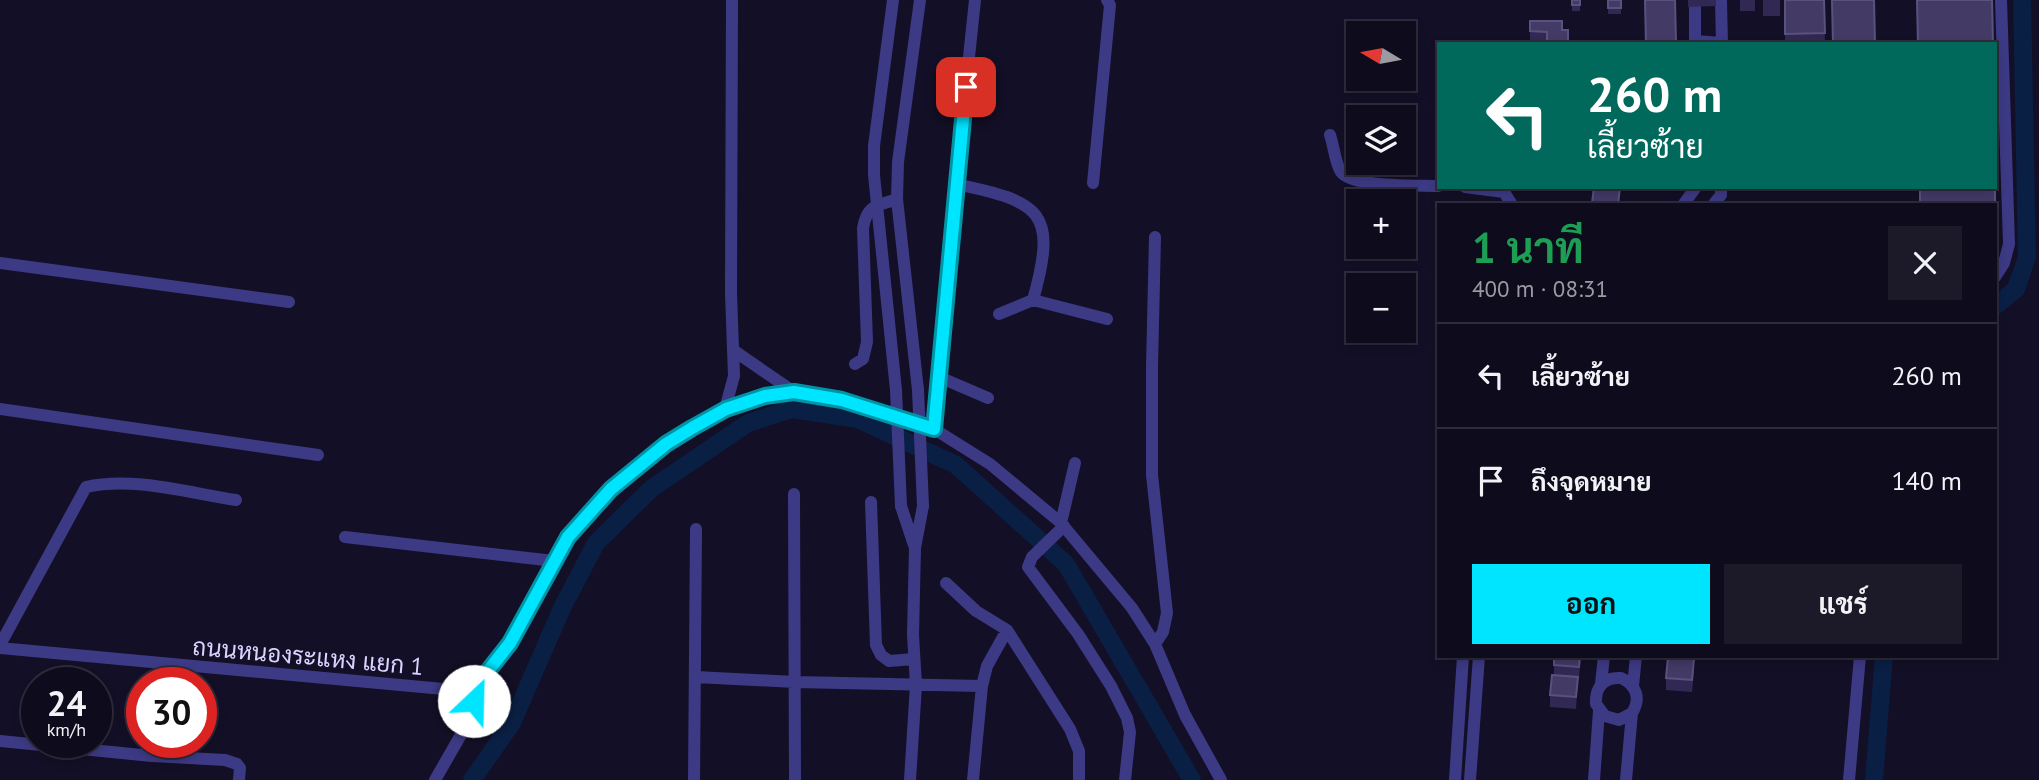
<!DOCTYPE html>
<html lang="th">
<head>
<meta charset="utf-8">
<style>
  body { margin:0; font-family:"PT Sans",Sarabun,sans-serif; background:#1c1929; color:#f1f3f6; height:100vh; display:flex; flex-direction:column; font-size:26px; white-space:nowrap }
  * { box-sizing:border-box; margin:0 }
  p { font-size:23px; color:#9b9ba3 }
  .icon { flex:none; width:38px; height:38px; fill:none; stroke:currentColor; stroke-width:2; stroke-linecap:round; stroke-linejoin:round }
  .map { position:relative; flex:1; overflow:hidden }
  .drawer { position:absolute; left:1437px; top:203px; width:560px; height:455px; display:flex; flex-direction:column; background:#0e0b1c; border-radius:0px; box-shadow:0 4px 10px #0003,0 0 0 2px #2e2b3b }
  .drawer>* { flex:none }
  .top-card { position:absolute; left:1437px; top:42px; width:560px; height:147px; border-radius:0px; box-shadow:0 4px 10px #0003,0 0 0 2px #2e2b3b; background:#00695c; color:#fff; overflow:hidden }
  .needle { width:46px; rotate:280deg }
  .controls { position:absolute; left:1346px; top:21px; display:grid; gap:14px }
  .controls a { display:grid; place-items:center; width:70px; height:70px; border-radius:0px; background:#0e0b1c; box-shadow:0 4px 10px #0003,0 0 0 2px #2e2b3b; font-size:35px }
  .speed { position:absolute; left:21px; top:667px; display:flex; gap:14px; font-size:35px; font-weight:700; text-align:center }
  .speed>* { display:grid; place-content:center; width:91px; height:91px; border-radius:50%; background:#0e0b1c; box-shadow:0 4px 10px #0003,0 0 0 2px #2e2b3b; line-height:1 }
  .speed small { font-size:18px; font-weight:400 }
  .speed .limit { border:10px solid #d22; background:#fff; color:#111 }
  .pin { position:absolute; display:grid; place-items:center; width:60px; height:60px; color:#fff; margin:-30px; border-radius:14px; box-shadow:0 4px 10px #0006 }
  .me { position:absolute; width:77px; margin:-38px; rotate:24deg; stroke-linejoin:round; filter:drop-shadow(0 0 5px #0008) }
  .turn { display:flex; align-items:center; gap:24px; height:147px; padding:0 35px; font-size:32px }
  .turn .icon { width:91px; height:91px; stroke-width:2.5 }
  .turn b { display:block; font-size:49px; line-height:60px }
  .round { display:grid; place-items:center; flex:none; width:74px; height:74px; border-radius:0px; background:#1c1929 }
  .summary { display:flex; align-items:center; justify-content:space-between; height:119px; padding:0 35px }
  h1 { font-size:42px; font-weight:700; line-height:52px; color:#1e9e55 }
  .button { display:flex; gap:14px; margin-top:auto; padding:14px 35px }
  .button a { flex:1; height:80px; border-radius:0px; background:#00e5ff; color:#111; font-size:28px; font-weight:700; line-height:80px; text-align:center }
  .button a+a { background:#1c1929; color:#f1f3f6 }
  ul { padding:0; list-style:none }
  li { display:flex; align-items:center; gap:21px; height:105px; padding:0 35px; border-top:2px solid #2e2b3b }
  li div { flex:1 }
  li b { display:block; font-size:26px }
  li em { font-style:normal }
  .map>svg:first-child { display:block }
</style>
</head>
<body>
<div class="map">
<svg width="2039" height="780" viewBox="0 0 2039 780">
  <rect width="100%" height="100%" fill="#130f26"/>
  <g fill="none" stroke-linecap="round" stroke-linejoin="round">
    <path stroke="#0a1f44" stroke-width="18" d="M1995,306L2016,289L2027,257L2022,0
      M472,780L512,723L562,608L596,543L652,488L748,423L792,409L858,419L956,465L1066,564L1192,780
      M1874,780L1884,656"/>
    <path stroke="#3d3a85" stroke-width="12" d="M893,0L874,146V175L896,390
      M1721,0L1722,44
      M1695,41L1722,43
      M1695,44V7
      M1330,135C1334,146 1335,163 1341,172C1352,188 1419,185 1438,186
      M1093,183L1110,5L1107,0
      M956,184C1041,202 1058,211 1033,300L1107,319
      M1465,187L1504,192L1512,205
      M1683,205L1696,187
      M1713,205L1721,195V187
      M0,263L289,302
      M1995,277L2004,263L2009,244L2001,0
      M999,314L1033,300
      M733,350L794,392
      M855,364L863,359L867,342L863,228C867,205 876,206 897,199
      M939,377L988,398
      M918,390L897,199L898,162L920,0
      M0,409L318,455
      M725,409L734,376L731,294L732,0
      M934,429L953,208L975,0
      M794,494L795,780
      M871,502L876,645L881,655L889,661L914,659
      M901,506L914,545
      M1061,523L1075,463
      M1064,526L1032,557L1028,567L1078,634L1111,686L1127,718L1130,732L1125,780
      M345,537L554,561
      M946,583L976,611L1007,630
      M1155,644L1163,632L1167,613L1152,475V367L1155,237
      M0,645L86,487C132,476 189,493 236,500
      M0,648L465,691L477,685L510,643L568,537L611,490L666,444L725,409L765,396L794,392L821,395L934,429L990,464L1061,523L1132,608L1155,644L1185,715L1221,780
      M696,677L795,682L982,686
      M1601,684L1604,656
      M1633,686L1636,656
      M0,741L152,756L225,760L237,764L240,768L239,780
      M435,780L466,726L477,685
      M694,780L696,529
      M910,780L916,685L913,635L915,548L923,506
      M973,780L982,686L987,666L1007,630L1070,729L1079,751V780
      M1455,780L1463,656
      M1470,780L1479,656
      M1594,780L1599,711
      M1626,780L1632,713C1641,699 1637,685 1621,678C1604,677 1595,687 1596,704L1605,716L1619,720L1632,713
      M1849,780L1860,656"/>
    <path stroke="#3d3a85" stroke-width="12" d="M896,390L901,506
      M918,390L923,506"/>
  </g>
  <path fill="#312854" d="M1572,0H1580V11H1572Z
    M1608,0H1621V14H1608Z
    M1688,0H1716V6L1688,7Z
    M1740,0H1755V11H1740Z
    M1763,0H1780V16H1763Z
    M1785,0H1824L1825,44H1785Z
    M1530,21L1562,30L1568,44L1530,43Z
    M1581,656L1579,678H1578L1576,709L1550,707V695L1554,675V665Z
    M1668,656H1694V659L1668,657Z
    M1694,671L1692,692L1666,690V678Z"/>
  <path fill="#433a66" stroke="#5a527e" stroke-width="2" d="M1572,0H1580V5H1572Z
    M1608,0H1621V8H1608Z
    M1645,0H1675L1676,44H1646Z
    M1785,0H1824L1825,33L1785,34Z
    M1832,0H1874L1875,44H1833Z
    M1917,0H1992L1993,44H1918Z
    M1530,21H1562V30H1568V44H1547V32L1530,31Z
    M1594,187H1620L1618,205L1592,203Z
    M1920,187H1995V219V205H1920Z
    M1554,656H1580L1579,667L1554,665Z
    M1668,657L1694,659L1692,680L1666,678Z
    M1552,675L1578,677L1576,697L1550,695Z"/>
  <g fill="none" stroke-linecap="round" stroke-linejoin="round">
    <g stroke="#0095a6" stroke-width="18">
      <path id="route" d="M474,701L477,685L510,643L568,537L611,489L666,444L692,428L726,409L765,396L794,392L842,400L934,429L966,87"/>
    </g>
    <use href="#route" stroke="#00e5ff" stroke-width="12"/>
  </g>
  <g text-anchor="middle" stroke-width="7" stroke-linejoin="round" paint-order="stroke">
    <g font-size="24" fill="#d9d4ff" stroke="#130f26">
      <text transform="translate(308 657) rotate(5)" y="8">ถนนหนองระแหง แยก 1</text>
    </g>
  </g>
</svg>
<div class="controls">
<a><svg class="needle" viewBox="-14 -14 28 28"><path d="M0-13l5 13h-10z" fill="#e53935"/><path d="M0 13l5-13h-10z" fill="#9b9ba3"/></svg></a>
<a><svg class="icon" aria-label="layers" viewBox="0 0 24 24"><path d="M12 4l9 5-9 5-9-5zM3 14l9 5 9-5"/></svg></a>
<a>+</a>
<a>−</a>
</div>
<div class="speed"><div>24<small>km/h</small></div><div class="limit">30</div></div>
<div class="pin" style="left:966px;top:87px;background:#d93025"><svg class="icon" aria-label="arrive" viewBox="0 0 24 24"><path d="M6 21V4h12l-3 4 3 4H6"/></svg></div>
<svg class="me" style="left:474px;top:701px" viewBox="-20 -20 40 40"><circle r="19" fill="#fff"/><path d="M0-13L10 11 0 6-10 11z" fill="#00e5ff"/></svg>
<div class="top-card">
<div class="turn"><svg class="icon" aria-label="left" viewBox="0 0 24 24"><path d="M17 20v-9H6M10 6l-5 5 5 5"/></svg><div><b>260 m</b>เลี้ยวซ้าย</div></div>
</div>
<section class="drawer">
<div class="summary"><div><h1>1 นาที</h1><p>400 m · 08:31</p></div><a class="round"><svg class="icon" aria-label="close" viewBox="0 0 24 24"><path d="M6 6l12 12M18 6L6 18"/></svg></a></div>
<ul>
<li><svg class="icon" aria-label="left" viewBox="0 0 24 24"><path d="M17 20v-9H6M10 6l-5 5 5 5"/></svg><div><b>เลี้ยวซ้าย</b></div><em>260 m</em></li>
<li><svg class="icon" aria-label="arrive" viewBox="0 0 24 24"><path d="M6 21V4h12l-3 4 3 4H6"/></svg><div><b>ถึงจุดหมาย</b></div><em>140 m</em></li>
</ul>
<div class="button"><a>ออก</a><a>แชร์</a></div>
</section>
</div>
</body>
</html>
